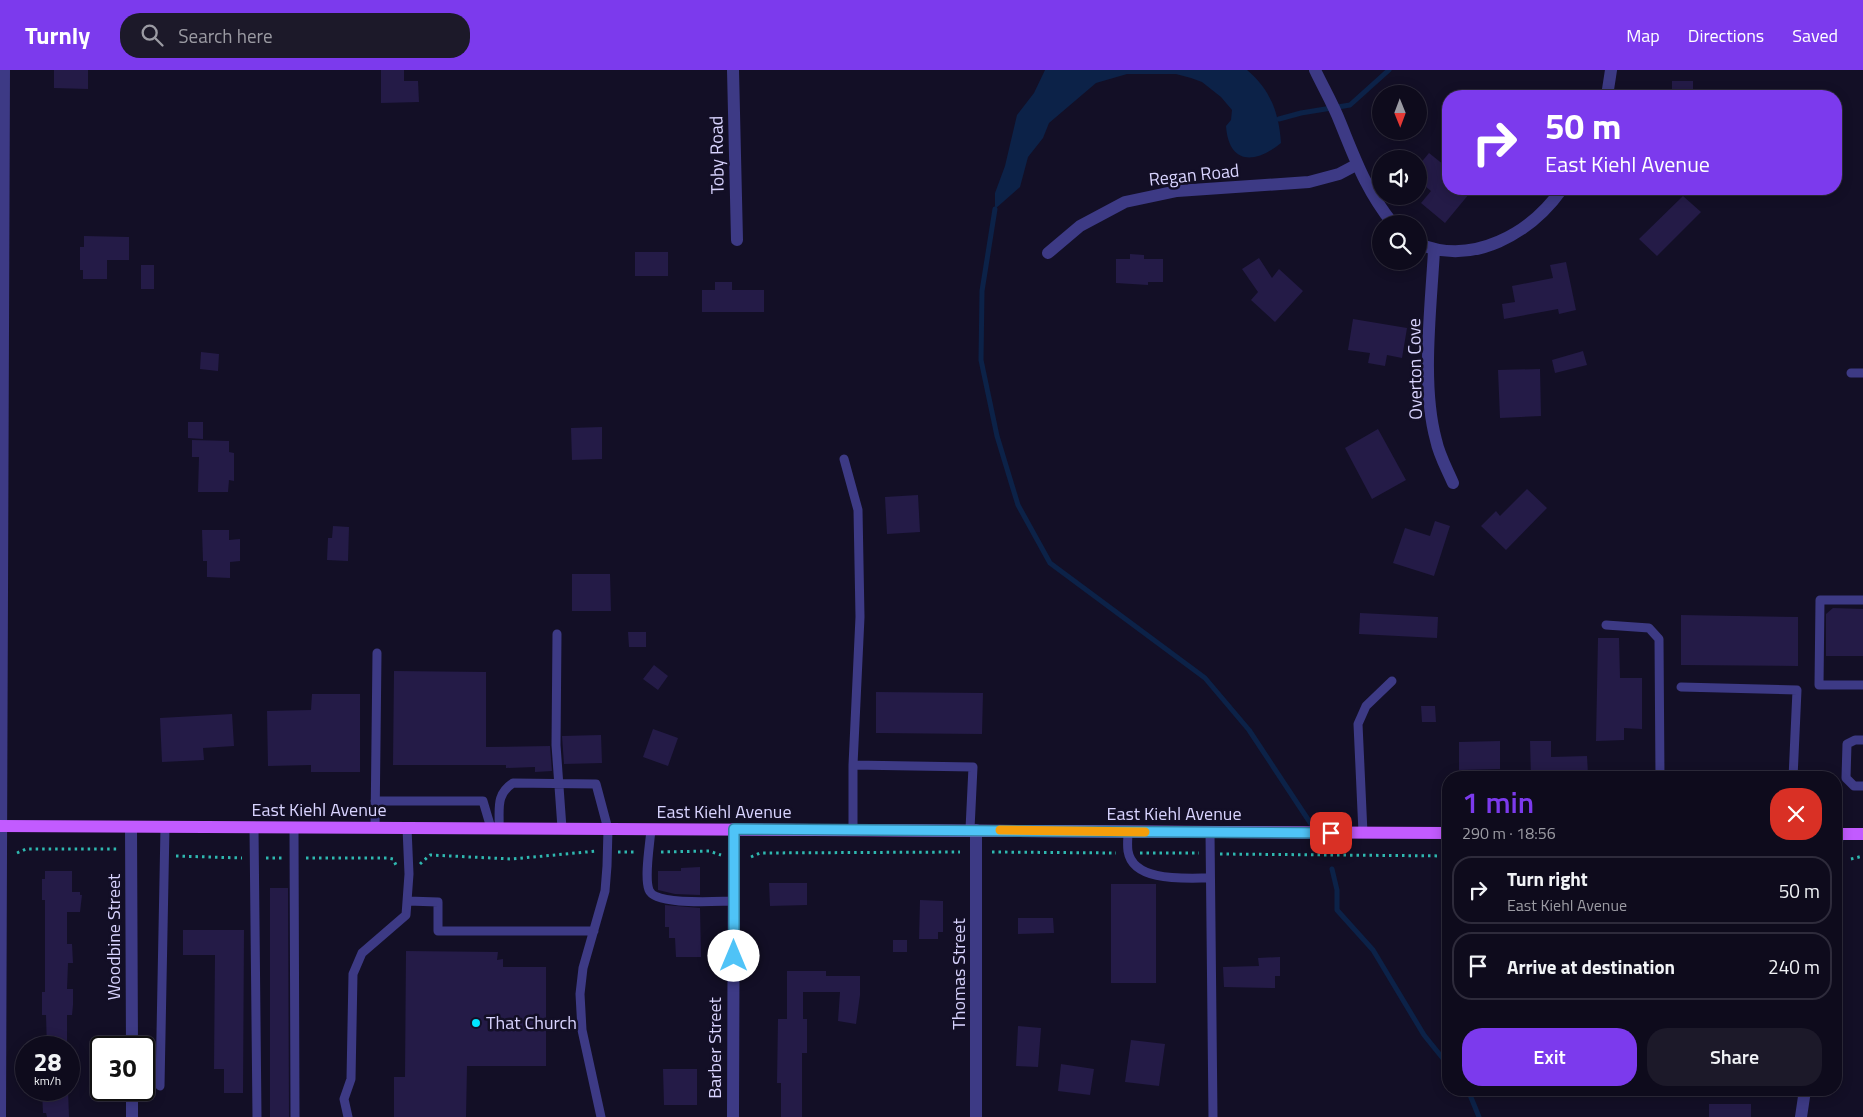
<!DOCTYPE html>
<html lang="en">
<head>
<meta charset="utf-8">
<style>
  body { margin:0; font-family:"Titillium Web",sans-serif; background:#1c1929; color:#f1f3f6; height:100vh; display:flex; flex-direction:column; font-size:19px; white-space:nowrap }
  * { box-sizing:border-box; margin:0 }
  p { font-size:16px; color:#9b9ba3 }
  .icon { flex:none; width:28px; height:28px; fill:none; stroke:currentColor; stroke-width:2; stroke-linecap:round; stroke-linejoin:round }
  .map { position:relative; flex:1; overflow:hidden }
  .sheet { position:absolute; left:1442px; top:701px; width:400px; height:325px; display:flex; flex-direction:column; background:#0e0b1c; border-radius:20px; box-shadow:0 2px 12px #0003,0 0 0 1px #2e2b3b }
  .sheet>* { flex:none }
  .banner { position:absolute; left:1442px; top:20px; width:400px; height:105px; border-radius:20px; box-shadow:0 2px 12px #0003,0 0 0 1px #2e2b3b; background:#7c3aed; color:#fff; overflow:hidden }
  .needle { width:32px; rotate:179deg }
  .controls { position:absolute; left:1372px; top:15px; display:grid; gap:10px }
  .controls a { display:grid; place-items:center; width:55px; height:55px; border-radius:50%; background:#0e0b1c; box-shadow:0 2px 12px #0003,0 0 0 1px #2e2b3b; font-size:25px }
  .speed { position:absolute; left:15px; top:966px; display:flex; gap:10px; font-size:25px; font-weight:700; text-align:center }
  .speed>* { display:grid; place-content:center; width:65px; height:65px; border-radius:50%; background:#0e0b1c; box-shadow:0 2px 12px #0003,0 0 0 1px #2e2b3b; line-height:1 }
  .speed small { font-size:12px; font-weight:400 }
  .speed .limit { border:2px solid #111; border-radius:8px; background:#fff; color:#111 }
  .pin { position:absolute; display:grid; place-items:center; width:42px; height:42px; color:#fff; margin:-21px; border-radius:10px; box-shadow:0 2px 8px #0006 }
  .me { position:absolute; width:55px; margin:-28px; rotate:0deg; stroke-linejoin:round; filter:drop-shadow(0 0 4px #0008) }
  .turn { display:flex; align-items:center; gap:18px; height:105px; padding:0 20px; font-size:22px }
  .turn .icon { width:65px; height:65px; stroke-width:2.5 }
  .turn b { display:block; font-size:35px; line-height:42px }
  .round { display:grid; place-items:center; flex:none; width:52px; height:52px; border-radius:20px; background:#1c1929 }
  .headline { display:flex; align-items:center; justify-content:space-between; height:85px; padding:0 20px }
  h1 { font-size:30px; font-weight:600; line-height:38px; color:#7c3aed }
  .button { display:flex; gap:10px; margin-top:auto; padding:10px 20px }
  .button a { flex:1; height:58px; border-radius:20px; background:#7c3aed; color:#fff; font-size:20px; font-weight:600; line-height:58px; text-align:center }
  .button a+a { background:#1c1929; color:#f1f3f6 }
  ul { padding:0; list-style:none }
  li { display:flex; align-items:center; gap:15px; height:68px; margin:0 10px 8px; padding:0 10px; border:2px solid #2e2b3b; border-radius:20px }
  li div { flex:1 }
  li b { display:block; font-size:19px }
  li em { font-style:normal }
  header { display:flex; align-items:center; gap:30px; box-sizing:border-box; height:70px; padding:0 25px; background:#7c3aed; color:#fff }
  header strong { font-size:24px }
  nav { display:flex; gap:28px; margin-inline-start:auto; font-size:18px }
  .search { width:350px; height:45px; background:#1c1929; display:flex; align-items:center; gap:12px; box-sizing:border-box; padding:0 18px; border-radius:20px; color:#9b9ba3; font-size:19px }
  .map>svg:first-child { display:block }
</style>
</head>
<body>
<header>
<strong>Turnly</strong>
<div class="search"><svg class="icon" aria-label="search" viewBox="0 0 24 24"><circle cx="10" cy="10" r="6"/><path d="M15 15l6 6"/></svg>Search here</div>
<nav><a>Map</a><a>Directions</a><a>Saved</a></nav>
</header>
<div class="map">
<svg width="1863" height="1047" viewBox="0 0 1863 1047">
  <rect width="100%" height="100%" fill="#130f26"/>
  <path fill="#0c2248" d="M1045,0H1247C1271,20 1279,44 1281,73C1255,94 1229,95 1226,56L1231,50L1232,40L1221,27L1202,12L1191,8L1176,4H1127L1096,13L1049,53L1043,68L1028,87L1020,117L995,139V123L1005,96L1017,45L1034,23Z"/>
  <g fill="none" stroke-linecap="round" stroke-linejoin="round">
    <path stroke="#0c2248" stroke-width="5" d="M1279,49L1301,43L1350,35L1389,0
      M995,139L982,221L981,290L997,366L1018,435L1050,493L1205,608L1249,660L1311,754
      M1332,799L1337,820V840L1373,880L1424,965L1449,996
      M1468,1020L1479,1047"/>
  </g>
  <path fill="#241b47" d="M54,0H88V19L54,18Z
    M381,0H404V11H418L419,32L381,33Z
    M1672,11H1693V26H1672Z
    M1429,83L1449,99V119H1462L1469,124L1445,153L1421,133L1431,121L1419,111V95Z
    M1683,126L1701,142L1657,186L1639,169Z
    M84,166L129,167V190H107V209H83V200H80V177H84Z
    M635,182H668V206H635Z
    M1130,184L1144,185V189H1163V212H1148V215L1116,213V189H1130Z
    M1259,188L1272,208L1279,199L1303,221L1275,252L1251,230L1258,222L1242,199Z
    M1566,192L1576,240L1559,244L1558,239L1504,249L1502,234L1515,232L1512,216L1553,208L1550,195Z
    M141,195H154V219H141Z
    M715,212H732V220H764V242H702V220H715Z
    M1353,249L1407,258L1402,288L1387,285L1385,296L1368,293L1370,283L1348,280Z
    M1583,281L1587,295L1555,303L1552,290Z
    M201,282L219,284L218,301L200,299Z
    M1540,299L1541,346L1500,348L1498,300Z
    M188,352H203V369L188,368Z
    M602,357V389L572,390L571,358Z
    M1378,359L1406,410L1372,429L1345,378Z
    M192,370L229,371V382L234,383V411L229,410L228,422H198L199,387H192Z
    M1527,419L1547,438L1506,480L1481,456L1496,441L1500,446Z
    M918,425L920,462L887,464L885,427Z
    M1435,451L1450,456L1434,506L1393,493L1405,458L1430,466Z
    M333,456L349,457L348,491L327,490L328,468H332Z
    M202,460H229V470L240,469V491L230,492V508L207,507V491H203Z
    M572,504H610L611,541H572Z
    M1833,538L1863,539V586H1826V544Z
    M1360,543L1438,547L1437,568L1359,564Z
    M1681,545L1798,547V596L1681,595Z
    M628,562H646V577H629Z
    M1598,568H1619L1620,608H1642V659L1624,658V670L1596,671Z
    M654,595L668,606L658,620L643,609Z
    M394,601L486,602V677L550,676L552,701L535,702V697L506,698V695H393Z
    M876,622L983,623L982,664L876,663Z
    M312,624H360V702H311V695L268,696L267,641L311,640Z
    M1421,636H1435L1436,652H1422Z
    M232,644L234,676L203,678L204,690L162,692L160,648Z
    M653,659L678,668L668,696L643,687Z
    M601,665L602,693L564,694L562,666Z
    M1500,671V699L1459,700V672Z
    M1530,671H1551V687L1587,686L1588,704L1531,708Z
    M700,797V825L675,824L658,820V801H681V798Z
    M45,801H72V822H80V825H82L80,842H67V874H72L73,893H68L67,919H73V935L72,945H67V978H47L46,945H42V922H45V830H42V809H45Z
    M769,813H807V835L770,836Z
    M1111,814H1156V913H1111Z
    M270,818H288L289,1047H270Z
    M920,830L943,831V862H938V869H919Z
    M665,835L700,838L701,887H676L675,868H669V857H665Z
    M1018,848H1053L1054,863L1018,864Z
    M183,860H244L243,1023H224V999H214L215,885H183Z
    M893,870H907V882H893Z
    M406,881L498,882L497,890L503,889V897H546V996H467L466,1047H394V1007H405Z
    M1280,887V906H1275V918L1224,917L1223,897L1259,896L1258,888Z
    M787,901H826V906H860V925L856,954L838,951L840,922H803V949H807V983H802V1047H781V1013H777L778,949H787Z
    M1018,956L1041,958L1038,997L1016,996Z
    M1131,970L1165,974L1159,1016L1125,1012Z
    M1061,994L1094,999L1090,1025L1058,1021Z
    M663,999H697V1035H664Z
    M46,1020H68L69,1047H47L46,1043H43L42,1022H46Z
    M1709,1034H1751V1047H1709Z"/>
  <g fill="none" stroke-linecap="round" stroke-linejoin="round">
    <path stroke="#2fb8b0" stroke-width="3" stroke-dasharray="2.5 4" stroke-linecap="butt" d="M618,782H637
      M661,782L709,781L721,785
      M992,782L1116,783
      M17,783L26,779H118
      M1140,783H1199
      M1220,784L1449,786
      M176,786L242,788
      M751,787L760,783L960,782
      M266,788H282
      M306,788H388L393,789L396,795
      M1851,789L1863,786
      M420,794L430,785L512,789L597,781"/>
    <path stroke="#3d3a85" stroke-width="9" d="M1851,303H1863
      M844,389L858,440L860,547L853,695
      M1863,530H1820L1819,615H1863
      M1606,555L1649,558L1659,569L1660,708
      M557,564L556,675L562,758
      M1681,617L1797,620L1793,708
      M1863,670H1855L1847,674L1846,708L1854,716H1863
      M1609,706L1660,707
      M375,731H483L491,758
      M254,758L257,1047
      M294,758L295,1047
      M375,758L377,583
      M499,758C500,739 495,725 513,713L596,714L608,759L607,796L605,821L583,898L580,924L582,960L601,1047
      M651,759C650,774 644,807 649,820C655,836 717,831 734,831
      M853,760V695L973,697L970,759
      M1128,761C1128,768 1127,775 1128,781C1133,813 1187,808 1210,808
      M1210,762L1213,1047
      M1363,763L1358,654L1366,636L1392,611
      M408,831L438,832V861H594
      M160,1016L165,757
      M348,1047L344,1029L351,1009L353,904L362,883L406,845L409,804L407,758"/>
    <path stroke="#3d3a85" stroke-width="12" d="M733,0L737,170
      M1315,0C1323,17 1333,34 1340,52C1356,91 1366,120 1393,154
      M1607,26L1611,0
      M1419,174C1473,196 1530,164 1562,119
      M1434,180C1431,238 1421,315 1436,370C1439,385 1447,399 1453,413
      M1048,183L1080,156L1125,132L1177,121L1309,112L1339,104L1356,95
      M131,757L132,978
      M976,760V1047
      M1836,780L1838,764
      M0,1047L4,0
      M132,1047V1020
      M733,1047L734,759
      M1801,1047L1805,1020"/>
    <path stroke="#c25bff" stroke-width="12" d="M0,756L1449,763
      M1836,764H1863"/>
  </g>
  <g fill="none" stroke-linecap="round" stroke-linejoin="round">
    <g stroke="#337fa1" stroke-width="12">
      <path id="route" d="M734,886V759L1331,763"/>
    </g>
    <use href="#route" stroke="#4fc3f7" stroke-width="9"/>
    <path stroke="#f59e0b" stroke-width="9" d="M1000,760L1145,762"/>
  </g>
  <circle fill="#00e5ff" stroke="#130f26" stroke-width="2" cx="476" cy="953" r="5"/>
  <g text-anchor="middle" stroke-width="5" stroke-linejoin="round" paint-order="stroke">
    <g font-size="18" fill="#d9d4ff" stroke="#130f26">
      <text transform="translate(717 85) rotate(-91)" y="6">Toby Road</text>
      <text transform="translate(1194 105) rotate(-6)" y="6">Regan Road</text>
      <text transform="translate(1415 299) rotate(-91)" y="6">Overton Cove</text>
      <text x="319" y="746">East Kiehl Avenue</text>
      <text x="724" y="748">East Kiehl Avenue</text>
      <text x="1174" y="750">East Kiehl Avenue</text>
      <text transform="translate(114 867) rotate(-90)" y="6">Woodbine Street</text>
      <text transform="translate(959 904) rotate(-90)" y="6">Thomas Street</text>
      <text transform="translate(715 978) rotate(-90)" y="6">Barber Street</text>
    </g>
    <g font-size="18" fill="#d9d4ff" stroke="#130f26" text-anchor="start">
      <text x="486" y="959">That Church</text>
    </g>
  </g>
</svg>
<div class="controls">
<a><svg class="needle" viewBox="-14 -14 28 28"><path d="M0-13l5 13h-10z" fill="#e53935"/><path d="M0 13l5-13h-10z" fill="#9b9ba3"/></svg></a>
<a><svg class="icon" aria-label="sound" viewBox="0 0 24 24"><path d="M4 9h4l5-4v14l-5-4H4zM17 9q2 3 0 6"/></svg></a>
<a><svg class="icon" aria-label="search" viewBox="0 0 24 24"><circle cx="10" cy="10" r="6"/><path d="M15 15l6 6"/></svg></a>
</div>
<div class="speed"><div>28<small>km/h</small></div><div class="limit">30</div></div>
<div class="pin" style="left:1331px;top:763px;background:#d93025"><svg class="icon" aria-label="arrive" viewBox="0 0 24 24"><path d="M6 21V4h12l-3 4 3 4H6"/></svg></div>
<svg class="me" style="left:734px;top:886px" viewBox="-20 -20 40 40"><circle r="19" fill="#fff"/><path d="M0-13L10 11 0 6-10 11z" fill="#4fc3f7"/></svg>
<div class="banner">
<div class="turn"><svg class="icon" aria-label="right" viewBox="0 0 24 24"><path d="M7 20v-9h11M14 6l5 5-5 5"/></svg><div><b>50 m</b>East Kiehl Avenue</div></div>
</div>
<section class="sheet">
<div class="headline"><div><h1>1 min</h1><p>290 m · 18:56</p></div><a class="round" style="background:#d93025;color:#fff"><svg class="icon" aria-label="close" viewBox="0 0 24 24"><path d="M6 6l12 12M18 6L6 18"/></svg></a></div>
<ul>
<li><svg class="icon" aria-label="right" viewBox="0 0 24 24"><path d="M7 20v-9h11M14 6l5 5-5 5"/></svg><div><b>Turn right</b><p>East Kiehl Avenue</p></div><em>50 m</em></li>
<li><svg class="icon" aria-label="arrive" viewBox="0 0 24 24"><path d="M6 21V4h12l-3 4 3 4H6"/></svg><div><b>Arrive at destination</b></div><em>240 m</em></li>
</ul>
<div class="button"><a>Exit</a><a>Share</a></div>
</section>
</div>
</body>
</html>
